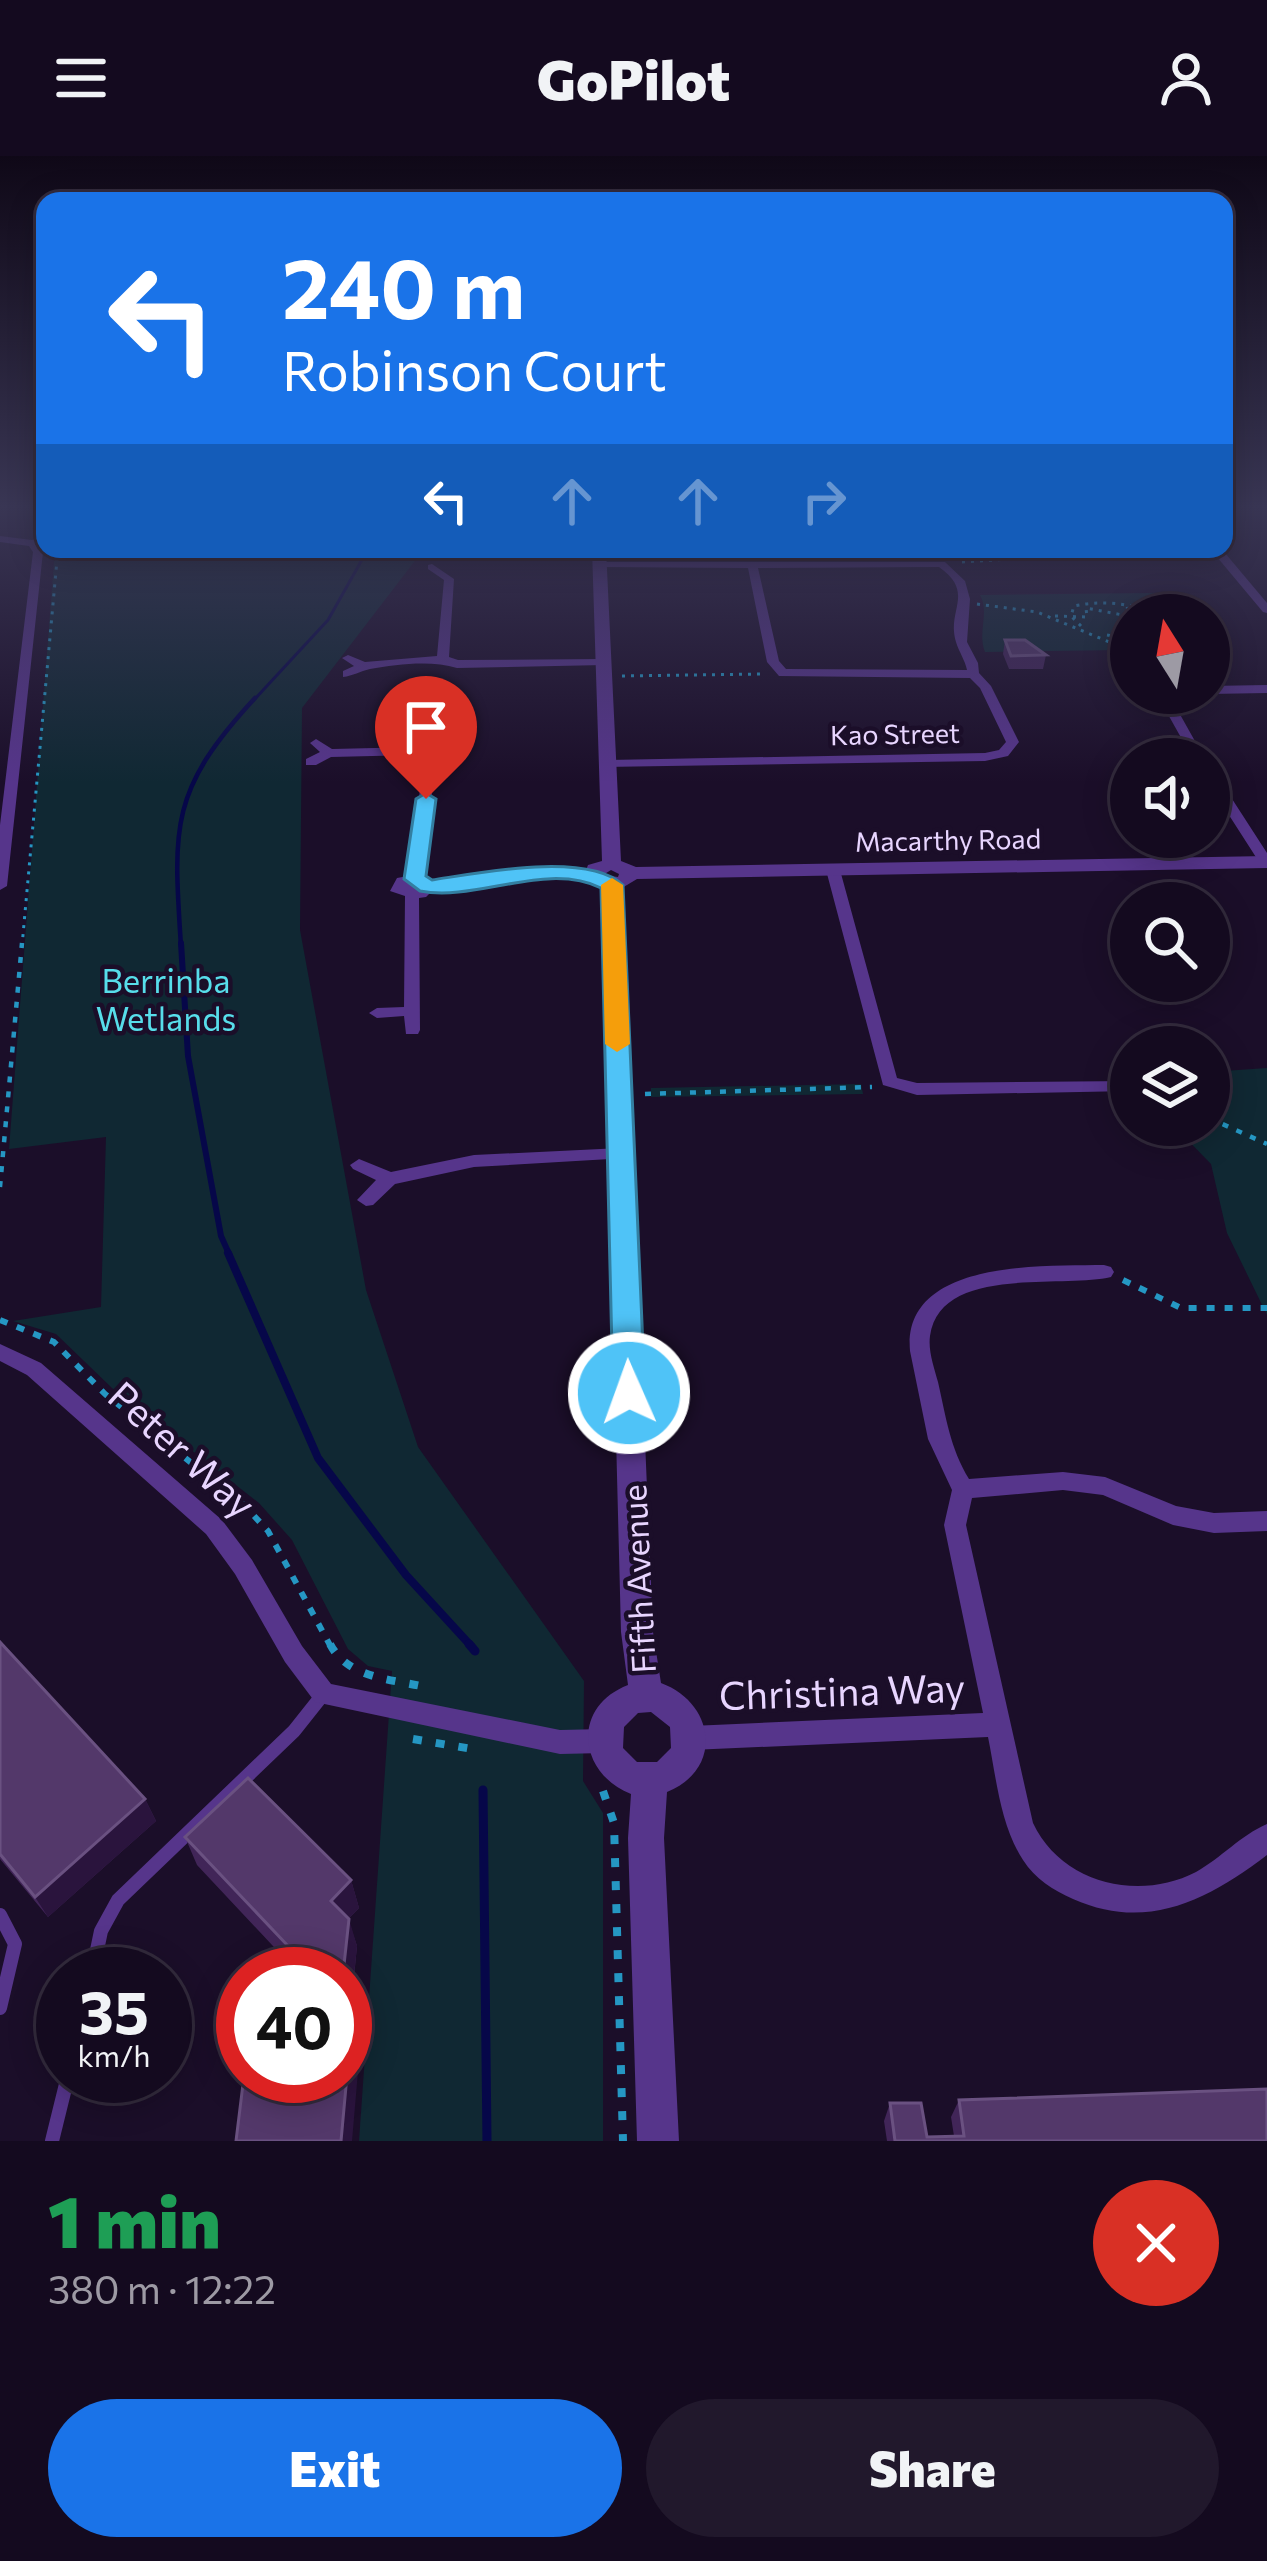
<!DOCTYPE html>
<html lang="en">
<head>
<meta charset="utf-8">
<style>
  body { margin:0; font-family:Commissioner,sans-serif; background:#21182c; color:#f1f3f6; height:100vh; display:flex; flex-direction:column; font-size:45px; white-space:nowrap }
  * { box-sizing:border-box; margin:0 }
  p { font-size:39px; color:#9d9aa4 }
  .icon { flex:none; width:66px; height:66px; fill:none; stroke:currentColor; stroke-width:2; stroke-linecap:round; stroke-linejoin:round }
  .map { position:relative; height:1985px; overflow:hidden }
  .side { display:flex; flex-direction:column; background:#140a1f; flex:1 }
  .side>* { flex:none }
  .hud { position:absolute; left:36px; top:36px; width:1197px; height:366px; border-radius:24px; box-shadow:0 6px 30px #0003,0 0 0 3px #332b3d; background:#1a73e8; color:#fff; overflow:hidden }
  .needle { width:78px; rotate:349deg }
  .controls { position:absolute; left:1110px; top:438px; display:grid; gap:24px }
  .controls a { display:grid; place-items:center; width:120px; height:120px; border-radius:50%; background:#140a1f; box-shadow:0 6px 30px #0003,0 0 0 3px #332b3d; font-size:60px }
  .speed { position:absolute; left:36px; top:1791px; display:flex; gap:24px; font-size:60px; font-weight:700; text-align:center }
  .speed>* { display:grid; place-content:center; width:156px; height:156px; border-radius:50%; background:#140a1f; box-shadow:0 6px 30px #0003,0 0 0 3px #332b3d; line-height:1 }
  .speed small { font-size:30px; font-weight:400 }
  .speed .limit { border:18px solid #d22; background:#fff; color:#111 }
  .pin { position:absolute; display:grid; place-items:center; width:102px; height:102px; color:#fff; margin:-123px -51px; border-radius:50% 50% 50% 0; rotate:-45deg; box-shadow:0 0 12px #0007 }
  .pin .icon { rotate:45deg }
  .me { position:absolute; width:132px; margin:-66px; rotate:358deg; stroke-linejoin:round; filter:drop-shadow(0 0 9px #0008) }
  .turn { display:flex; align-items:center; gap:42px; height:252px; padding:0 48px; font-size:54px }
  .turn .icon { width:156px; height:156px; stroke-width:2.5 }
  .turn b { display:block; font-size:84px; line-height:102px }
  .lanes { display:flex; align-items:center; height:114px; padding:0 48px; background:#0003; justify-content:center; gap:60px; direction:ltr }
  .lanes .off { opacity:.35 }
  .round { display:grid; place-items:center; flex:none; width:126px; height:126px; border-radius:63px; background:#21182c }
  .headline { display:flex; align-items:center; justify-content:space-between; height:204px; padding:0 48px }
  h1 { font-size:72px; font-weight:800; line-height:90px; color:#1e9e55 }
  .cta { display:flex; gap:24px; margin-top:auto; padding:24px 48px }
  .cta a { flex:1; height:138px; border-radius:72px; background:#1a73e8; color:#fff; font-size:48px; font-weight:800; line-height:138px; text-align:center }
  .cta a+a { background:#21182c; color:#f1f3f6 }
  header { display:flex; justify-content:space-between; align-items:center; height:156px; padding:0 48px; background:#140a1f; font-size:54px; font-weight:800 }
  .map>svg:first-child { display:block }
</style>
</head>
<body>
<header><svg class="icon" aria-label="menu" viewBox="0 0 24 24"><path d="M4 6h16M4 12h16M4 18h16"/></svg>GoPilot<svg class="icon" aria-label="person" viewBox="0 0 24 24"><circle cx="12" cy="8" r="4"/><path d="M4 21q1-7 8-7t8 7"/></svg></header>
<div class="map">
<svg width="1267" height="1985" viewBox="0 0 1267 1985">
  <rect width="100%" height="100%" fill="#1b0e29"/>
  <path fill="#102833" d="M55,393H424L302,552L300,774L366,1134L418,1291L584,1525L583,1625L603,1657V1985H359L392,1515L368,1510L348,1493L292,1384L259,1347L112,1232L56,1178L13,1165L101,1151L106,981L9,993Z
    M1154,437L1185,459H1131V506L1123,494L985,496C977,476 990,457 980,439Z
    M1267,912V1159L1227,1077L1211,1008L1173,969H1209V916Z
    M861,928L863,938L651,941V932Z"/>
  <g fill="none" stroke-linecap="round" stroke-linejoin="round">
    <path stroke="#060749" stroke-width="3" d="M253,545L328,464L368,393"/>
    <path stroke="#060749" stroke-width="4.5" d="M181,790C173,670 170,634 255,542"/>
    <path stroke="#060749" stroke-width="6" d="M181,787L188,900L221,1080L230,1100"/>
    <path stroke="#060749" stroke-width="8" d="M228,1097L318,1302L406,1419L472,1491"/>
    <path stroke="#060749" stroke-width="9" d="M469,1488L475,1495
      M483,1634L487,1985"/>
    <path stroke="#2597c3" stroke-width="3" stroke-dasharray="3 6" stroke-linecap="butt" d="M962,406L1076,399
      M977,448L1037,456L1131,495
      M1055,460L1087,461L1086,452L1128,460L1127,447
      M1081,470L1071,460L1074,450C1106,443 1134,449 1165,459
      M1107,479L1131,483
      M622,520L761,518
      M22,790L58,393"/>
    <path stroke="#2597c3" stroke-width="4.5" stroke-dasharray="6 9" stroke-linecap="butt" d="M645,938L872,931
      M1209,962L1267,988
      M0,1031L22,787"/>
    <path stroke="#2597c3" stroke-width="6" stroke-dasharray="8 10" stroke-linecap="butt" d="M1123,1124L1181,1152H1267
      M0,1164L54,1186L105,1238L244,1349L268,1375L331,1491"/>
    <path stroke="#2597c3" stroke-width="8" stroke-dasharray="9 14" stroke-linecap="butt" d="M330,1488C347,1521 388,1523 421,1530
      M413,1583L478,1594
      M603,1635L614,1667L623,1985"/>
    <path stroke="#56358b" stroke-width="14" d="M0,1759L15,1788L0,1852
      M92,1818L101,1775L118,1744L294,1575L321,1541
      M52,1985L68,1920"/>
    <path fill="#56358b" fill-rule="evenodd" d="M0,380L32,384L45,380V386L39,388L43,396L7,730L0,734V669L33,396L29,390L0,386Z
      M1102,393H1152L1147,396L1088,400L1083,397Z
      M1198,393L1225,397L1267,447V457L1263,456L1217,401Z
      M600,406H945L965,425L970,443L967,486L978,507L979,517L991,530L1019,586L1008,600L985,605L603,611V605L608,604L985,597L999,594L1006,586L980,532L970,522L779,520L767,506L748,412L596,411V407ZM939,411C976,437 946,454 956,486C959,496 965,504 967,514L786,513L779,505L758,412Z
      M432,408L454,423L449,501L458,504L604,503L610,506L604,509L457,512C432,504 397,508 370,513C360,515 353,520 343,521V515L354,510L342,502L348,499L365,506L437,500L444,424L428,413V409Z
      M1267,529V537L1209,538L1207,537H1209V530Z
      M1156,537H1168L1205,603H1193Z
      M316,583L332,593L418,591L436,600L423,720L431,726L509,716L592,715L599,719L592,723L509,724L432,735L426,741L419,742L420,874L418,878H406L404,860L377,862L369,857L377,852L404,851L405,740L390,735L397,722L408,720L424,604L415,599L331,601L316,609H306V603L320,596L310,587Z
      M1209,614L1214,615L1267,697V710L1261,709L1209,628Z
      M833,710L840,714L897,922L917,927L1131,925V935L917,939L883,929L826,714Z
      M621,992L627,994L630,998L627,1002L474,1011L395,1028L373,1049L366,1050L357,1044L376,1024L353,1013L350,1009L359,1003L391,1016L474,999Z
      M1104,1109L1111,1111L1114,1116L1111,1121C1062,1133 940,1108 930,1180C928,1195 934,1211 938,1226C946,1261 950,1292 969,1323L1063,1316L1105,1321L1176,1350L1214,1357L1267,1355V1375L1214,1377L1173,1369L1103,1339L1063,1334L972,1342L966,1369L1033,1667C1061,1727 1138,1746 1196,1716C1221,1702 1241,1679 1267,1668V1699C1208,1744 1147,1776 1073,1743C1053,1734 1035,1723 1023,1704C1000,1669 996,1620 988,1581L691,1594L682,1591L678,1582L682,1573L691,1570L983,1557L944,1369L952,1334L928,1283L910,1195C902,1103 1044,1110 1104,1109Z
      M0,1188L41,1207L222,1364L252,1404L302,1490L331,1528L560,1574L604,1573L613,1576L617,1585L613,1594L604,1597L560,1598L315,1546L285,1506L235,1418L206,1378L27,1219L0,1205Z"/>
    <path fill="#56358b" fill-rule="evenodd" d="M592,393H606L621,705L636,711L1267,700V712L637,723L622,732L653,1476L661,1527C715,1547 724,1613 667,1636L664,1682L679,1985H637L628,1682L631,1638C578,1617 571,1551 628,1529L621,1476L602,732L583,722L588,709L602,705ZM611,714L619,718L618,721L603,719ZM651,1556L670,1571L671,1592L657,1606H637L623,1592L624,1571L638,1557Z"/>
  </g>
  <path fill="#412558" d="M1005,484L1046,499L1043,513H1009L1003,498Z
    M0,1486L145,1643L156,1665L48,1761L0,1703Z
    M185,1681L351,1724L359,1752L348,1763L357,1790L354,1821L364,1846L287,1809V1805L197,1709Z
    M959,1944L1267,1985H887L884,1965L890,1947L927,1981L954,1980L951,1961Z"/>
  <path fill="#2a143d" d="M145,1643L156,1665L48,1761L35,1741Z
    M351,1724L359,1752L339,1772L331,1745Z
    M349,1763L357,1790L351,1847L345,1828V1818H343Z
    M356,1821L364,1846L352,1985H341Z"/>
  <path fill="#53386a" stroke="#6a5181" stroke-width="3" d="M1005,484H1025L1046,499L1011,500Z
    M0,1486L145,1643L35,1741L0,1698Z
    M248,1622L351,1724L331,1745L349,1763L343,1818H258L259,1811L287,1809L289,1791L185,1681Z
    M345,1821H356L341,1985H236L244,1920H345Z
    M1267,1933V1985H895L890,1947H921L927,1981L964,1980L959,1944Z"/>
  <linearGradient id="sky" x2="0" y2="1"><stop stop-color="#0f0817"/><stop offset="0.56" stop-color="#393654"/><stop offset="1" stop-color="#393654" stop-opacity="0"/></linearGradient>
  <rect width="1267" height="627" fill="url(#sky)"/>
  <path fill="#4fc3f7" stroke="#337fa1" stroke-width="3" d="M426,637L436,643L426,720L432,724C479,717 587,695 623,729L645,1237L641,1246L629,1250L613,1237L601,732C546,705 477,746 420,735L404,723L416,643Z"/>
  <path fill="#f59e0b" d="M612,722L623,729L630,888L617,896L605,888L601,729Z"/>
  <g text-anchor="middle" stroke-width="9" stroke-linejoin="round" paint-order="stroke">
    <g font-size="27" fill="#e8d5ff" stroke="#1b0e29">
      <text transform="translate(895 579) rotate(-1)" y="9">Kao Street</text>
      <text transform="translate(948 685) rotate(-1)" y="9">Macarthy Road</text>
    </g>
    <g font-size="33" fill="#57ddea" stroke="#1b0e29">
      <text x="166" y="837">Berrinba<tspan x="166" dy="38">Wetlands</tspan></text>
    </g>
    <g font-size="33" fill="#e8d5ff" stroke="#1b0e29">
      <text transform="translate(639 1423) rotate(-93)" y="12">Fifth Avenue</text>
    </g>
    <g font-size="39" fill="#e8d5ff" stroke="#1b0e29">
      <text transform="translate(182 1294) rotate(42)" y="14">Peter Way</text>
      <text transform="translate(842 1536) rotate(-2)" y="14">Christina Way</text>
    </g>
  </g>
</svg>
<div class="controls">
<a><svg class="needle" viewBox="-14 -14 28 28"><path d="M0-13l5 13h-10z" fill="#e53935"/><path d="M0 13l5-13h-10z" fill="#9d9aa4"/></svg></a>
<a><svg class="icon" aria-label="sound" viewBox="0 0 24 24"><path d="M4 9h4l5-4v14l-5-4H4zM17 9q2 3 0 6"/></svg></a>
<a><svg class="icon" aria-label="search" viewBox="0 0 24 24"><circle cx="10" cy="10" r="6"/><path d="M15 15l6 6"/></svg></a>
<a><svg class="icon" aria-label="layers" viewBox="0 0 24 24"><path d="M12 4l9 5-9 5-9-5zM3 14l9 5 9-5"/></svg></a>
</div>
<div class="speed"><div>35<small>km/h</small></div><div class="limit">40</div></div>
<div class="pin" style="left:426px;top:643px;background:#d93025"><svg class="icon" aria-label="arrive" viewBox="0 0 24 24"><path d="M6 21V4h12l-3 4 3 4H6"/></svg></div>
<svg class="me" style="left:629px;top:1237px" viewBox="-20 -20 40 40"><circle r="17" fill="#4fc3f7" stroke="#fff" stroke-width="3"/><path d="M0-11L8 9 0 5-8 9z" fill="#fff"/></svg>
<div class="hud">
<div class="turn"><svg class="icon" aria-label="left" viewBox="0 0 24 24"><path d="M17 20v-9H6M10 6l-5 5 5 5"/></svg><div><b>240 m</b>Robinson Court</div></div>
<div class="lanes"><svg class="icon" aria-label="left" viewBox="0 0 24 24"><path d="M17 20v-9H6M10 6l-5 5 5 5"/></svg><svg class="icon off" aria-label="ahead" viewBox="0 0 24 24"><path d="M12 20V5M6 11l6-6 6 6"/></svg><svg class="icon off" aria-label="ahead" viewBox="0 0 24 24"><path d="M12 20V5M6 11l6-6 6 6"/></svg><svg class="icon off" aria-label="right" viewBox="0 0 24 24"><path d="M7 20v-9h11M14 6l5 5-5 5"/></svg></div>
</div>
</div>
<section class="side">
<div class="headline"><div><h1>1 min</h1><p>380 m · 12:22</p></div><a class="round" style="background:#d93025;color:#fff"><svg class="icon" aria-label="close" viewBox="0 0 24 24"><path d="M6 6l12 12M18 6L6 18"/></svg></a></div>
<div class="cta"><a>Exit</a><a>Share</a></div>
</section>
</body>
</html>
